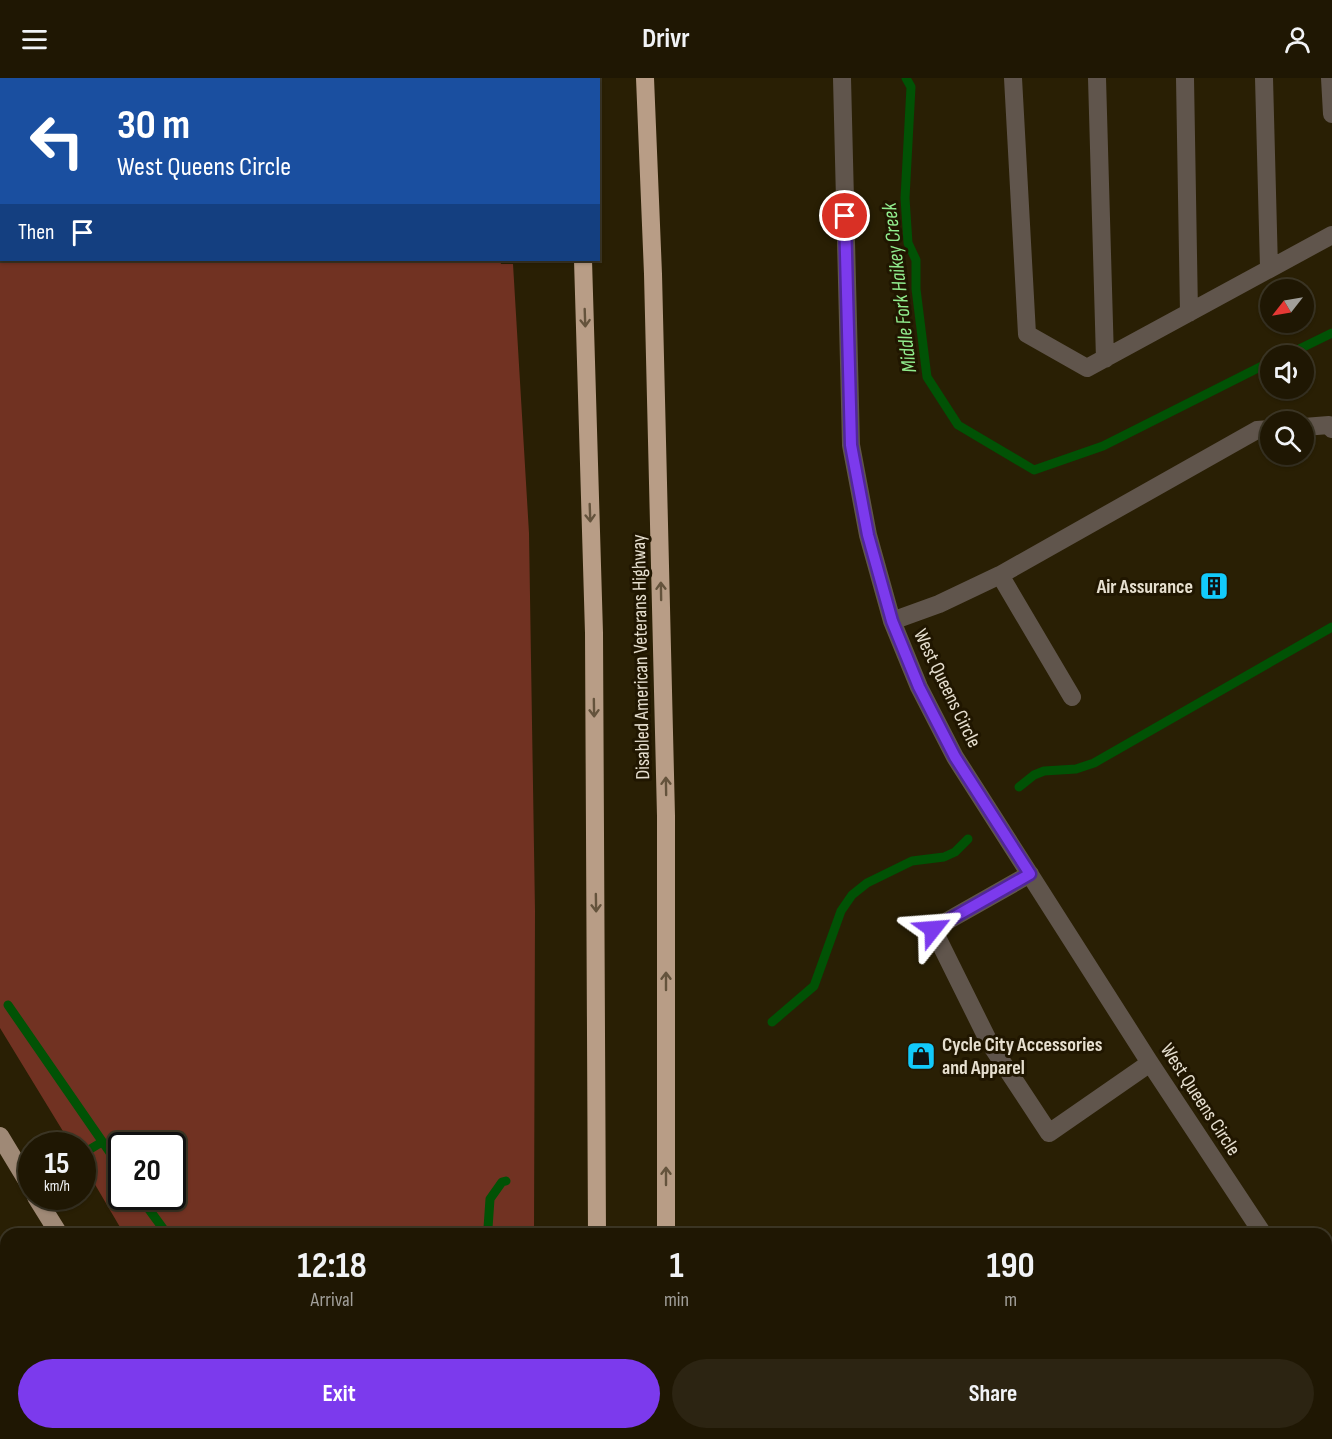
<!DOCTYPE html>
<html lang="en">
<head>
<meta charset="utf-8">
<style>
  body { margin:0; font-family:"Sofia Sans Condensed",sans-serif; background:#2c2412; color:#f1f3f6; height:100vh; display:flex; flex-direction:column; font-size:22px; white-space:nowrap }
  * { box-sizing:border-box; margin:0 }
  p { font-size:20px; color:#a19f9a }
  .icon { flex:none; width:33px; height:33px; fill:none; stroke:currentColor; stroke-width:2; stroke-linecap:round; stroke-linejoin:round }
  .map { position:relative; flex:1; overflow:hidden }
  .drawer { position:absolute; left:0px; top:1150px; width:1332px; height:212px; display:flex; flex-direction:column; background:#1f1703; border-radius:18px 18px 0 0; box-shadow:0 2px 4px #0004,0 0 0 2px #3c3625 }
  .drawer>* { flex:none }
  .banner { position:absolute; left:0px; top:0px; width:600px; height:183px; box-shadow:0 2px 4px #0004,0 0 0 2px #3c3625; background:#1a4fa0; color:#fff; overflow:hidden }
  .needle { width:39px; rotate:239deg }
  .tools { position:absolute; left:1260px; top:201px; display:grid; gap:12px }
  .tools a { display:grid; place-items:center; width:54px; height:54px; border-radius:50%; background:#1f1703; box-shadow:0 2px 4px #0004,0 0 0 2px #3c3625; font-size:30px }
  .speed { position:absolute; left:18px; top:1054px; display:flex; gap:12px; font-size:30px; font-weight:700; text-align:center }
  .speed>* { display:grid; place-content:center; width:78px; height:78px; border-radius:50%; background:#1f1703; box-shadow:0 2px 4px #0004,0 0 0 2px #3c3625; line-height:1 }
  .speed small { font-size:15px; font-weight:400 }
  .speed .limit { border:3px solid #111; border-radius:9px; background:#fff; color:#111 }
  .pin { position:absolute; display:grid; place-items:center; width:51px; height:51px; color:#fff; margin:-26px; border:3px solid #fff; border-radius:50%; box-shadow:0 2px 6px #0007 }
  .me { position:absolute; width:66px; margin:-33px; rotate:62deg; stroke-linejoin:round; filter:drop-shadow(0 0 4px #0008) }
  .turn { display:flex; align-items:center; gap:21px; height:126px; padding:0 18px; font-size:27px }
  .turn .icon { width:78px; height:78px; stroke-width:2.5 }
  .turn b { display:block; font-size:42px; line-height:51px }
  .then { display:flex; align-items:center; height:57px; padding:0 18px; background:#0003; gap:12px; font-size:22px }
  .eta { display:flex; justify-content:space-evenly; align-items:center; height:102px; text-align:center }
  .eta b { font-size:36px; font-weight:700; line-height:42px }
  .primary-button { display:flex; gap:12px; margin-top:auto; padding:12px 18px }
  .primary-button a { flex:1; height:69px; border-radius:36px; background:#7c3aed; color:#fff; font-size:24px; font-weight:700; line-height:69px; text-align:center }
  .primary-button a+a { background:#2c2412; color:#f1f3f6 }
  header { display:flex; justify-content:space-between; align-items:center; height:78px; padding:0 18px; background:#1f1703; font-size:27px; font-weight:700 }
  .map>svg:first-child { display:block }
</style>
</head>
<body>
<header><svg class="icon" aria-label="menu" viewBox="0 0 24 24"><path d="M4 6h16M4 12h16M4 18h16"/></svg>Drivr<svg class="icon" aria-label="person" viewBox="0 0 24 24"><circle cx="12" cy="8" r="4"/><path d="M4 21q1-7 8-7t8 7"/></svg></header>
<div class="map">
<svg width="1332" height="1361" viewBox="0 0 1332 1361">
  <rect width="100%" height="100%" fill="#291f04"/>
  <path fill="#713222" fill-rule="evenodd" d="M0,0H501V1L2,2V182H500L501,186H513L529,455L535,833L534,1156H124L83,1086L82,1068H72L0,950ZM122,1068H172V1119H122Z
    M235,1356H533V1361H238Z"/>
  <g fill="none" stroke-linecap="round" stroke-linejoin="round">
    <path stroke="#015205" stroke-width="9" d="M906,0L911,9L905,120L908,165L916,182V211L927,299L958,347L1034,392L1103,368L1270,284
      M1285,278L1332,255
      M1019,709L1034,697L1044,693L1076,691L1094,685L1332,549
      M8,927L122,1092
      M772,944L814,908L841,833L852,817L867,805L912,783L944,779L955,774L968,761
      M82,1076L102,1064
      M140,1119L167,1156
      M484,1156L488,1150L490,1121L502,1104L506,1103
      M317,1356H327"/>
    <path stroke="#60554c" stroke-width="18" d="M842,0L851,367L868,457L892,543L919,609L955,679L1150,985L1263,1156
      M1013,0L1027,256L1087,290L1332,157
      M1097,0L1105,281
      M1185,0L1189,235
      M1264,0L1269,190
      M1330,0L1332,36
      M1304,349L1329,347L1332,351
      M1000,497L1072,619
      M892,543L939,526L1000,497L1257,352L1270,351
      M1030,796L933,851L989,964L1049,1055L1150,985
      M1326,1254L1332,1264
      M1258,1356L1262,1361"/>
    <path stroke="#9f8976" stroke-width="18" d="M0,1058L32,1111
      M36,1119L59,1156
      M178,1356L181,1361"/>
    <path stroke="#b89d86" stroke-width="18" d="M575,0V2
      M645,0L653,196L666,738V1156
      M583,182L594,555L597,1156
      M597,1361V1356
      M666,1361V1356"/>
  </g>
  <defs><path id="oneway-shaft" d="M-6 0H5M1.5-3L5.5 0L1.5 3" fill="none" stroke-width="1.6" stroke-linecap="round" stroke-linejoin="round" transform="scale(1.5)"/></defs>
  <g stroke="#64533c">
    <use href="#oneway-shaft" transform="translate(585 240) rotate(88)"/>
    <use href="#oneway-shaft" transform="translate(590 435) rotate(88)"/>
    <use href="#oneway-shaft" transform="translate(661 513) rotate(-91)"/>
    <use href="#oneway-shaft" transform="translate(594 630) rotate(89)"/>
    <use href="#oneway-shaft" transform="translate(666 708) rotate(-91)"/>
    <use href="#oneway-shaft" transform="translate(596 825) rotate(89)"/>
    <use href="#oneway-shaft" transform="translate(666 903) rotate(-90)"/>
    <use href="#oneway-shaft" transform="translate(666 1098) rotate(-90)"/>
  </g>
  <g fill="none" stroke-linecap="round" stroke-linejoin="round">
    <g stroke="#51269a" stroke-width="15">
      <path id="route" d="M845,138L851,367L868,457L892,543L919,609L955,679L1030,796L933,851"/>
    </g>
    <use href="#route" stroke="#7c3aed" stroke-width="10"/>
  </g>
  <defs>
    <g id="building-square" transform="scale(1.5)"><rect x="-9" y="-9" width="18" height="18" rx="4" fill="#12cafb" stroke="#201600"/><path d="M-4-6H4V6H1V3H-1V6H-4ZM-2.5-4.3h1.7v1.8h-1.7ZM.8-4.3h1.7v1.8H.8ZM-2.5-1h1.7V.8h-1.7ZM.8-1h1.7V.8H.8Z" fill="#111"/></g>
    <g id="shop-square" transform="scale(1.5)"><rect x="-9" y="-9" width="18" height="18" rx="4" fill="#12cafb" stroke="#201600"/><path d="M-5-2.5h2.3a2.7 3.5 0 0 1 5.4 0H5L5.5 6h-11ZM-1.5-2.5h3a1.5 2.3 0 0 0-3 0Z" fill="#111"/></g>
  </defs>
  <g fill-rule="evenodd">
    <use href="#building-square" x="1214" y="508"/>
    <use href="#shop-square" x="921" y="978"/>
  </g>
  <g text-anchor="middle" stroke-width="6" stroke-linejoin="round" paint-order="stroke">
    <g font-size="20" font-weight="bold" fill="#e6dfcf" stroke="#201600" text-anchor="end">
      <text x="1193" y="515">Air Assurance</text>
      <text x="942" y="973" text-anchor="start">Cycle City Accessories<tspan x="942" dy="23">and Apparel</tspan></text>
    </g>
    <g font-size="20" fill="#e6dfcf" stroke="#201600">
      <text transform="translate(640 579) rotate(-91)" y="7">Disabled American Veterans Highway</text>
      <text transform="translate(948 610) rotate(64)" y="7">West Queens Circle</text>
      <text transform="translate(1201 1021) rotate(57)" y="7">West Queens Circle</text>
    </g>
    <g font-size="21" font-style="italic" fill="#91ed8d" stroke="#201600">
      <text transform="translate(899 210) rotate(-97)" y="7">Middle Fork Haikey Creek</text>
    </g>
  </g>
</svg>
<div class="tools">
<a><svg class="needle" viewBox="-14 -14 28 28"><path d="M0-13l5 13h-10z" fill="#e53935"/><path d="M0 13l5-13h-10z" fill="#a19f9a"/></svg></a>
<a><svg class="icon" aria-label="sound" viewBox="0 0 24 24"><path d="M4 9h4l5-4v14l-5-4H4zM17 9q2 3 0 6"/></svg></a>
<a><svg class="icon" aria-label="search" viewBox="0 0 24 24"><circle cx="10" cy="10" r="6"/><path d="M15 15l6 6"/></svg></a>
</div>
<div class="speed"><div>15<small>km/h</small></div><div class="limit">20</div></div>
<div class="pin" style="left:845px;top:138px;background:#d93025"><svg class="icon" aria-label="arrive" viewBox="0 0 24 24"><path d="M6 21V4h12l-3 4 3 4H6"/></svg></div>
<svg class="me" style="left:933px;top:851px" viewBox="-20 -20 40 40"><path d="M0-17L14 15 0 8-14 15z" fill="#7c3aed" stroke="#fff" stroke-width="4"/></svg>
<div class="banner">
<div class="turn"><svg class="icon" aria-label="left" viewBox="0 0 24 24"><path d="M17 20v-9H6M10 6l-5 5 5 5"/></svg><div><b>30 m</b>West Queens Circle</div></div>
<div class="then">Then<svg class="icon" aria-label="arrive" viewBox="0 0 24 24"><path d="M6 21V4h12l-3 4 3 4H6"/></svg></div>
</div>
<section class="drawer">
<div class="eta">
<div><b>12:18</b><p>Arrival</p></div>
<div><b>1</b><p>min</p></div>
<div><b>190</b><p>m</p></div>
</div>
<div class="primary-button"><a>Exit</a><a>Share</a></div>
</section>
</div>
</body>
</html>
